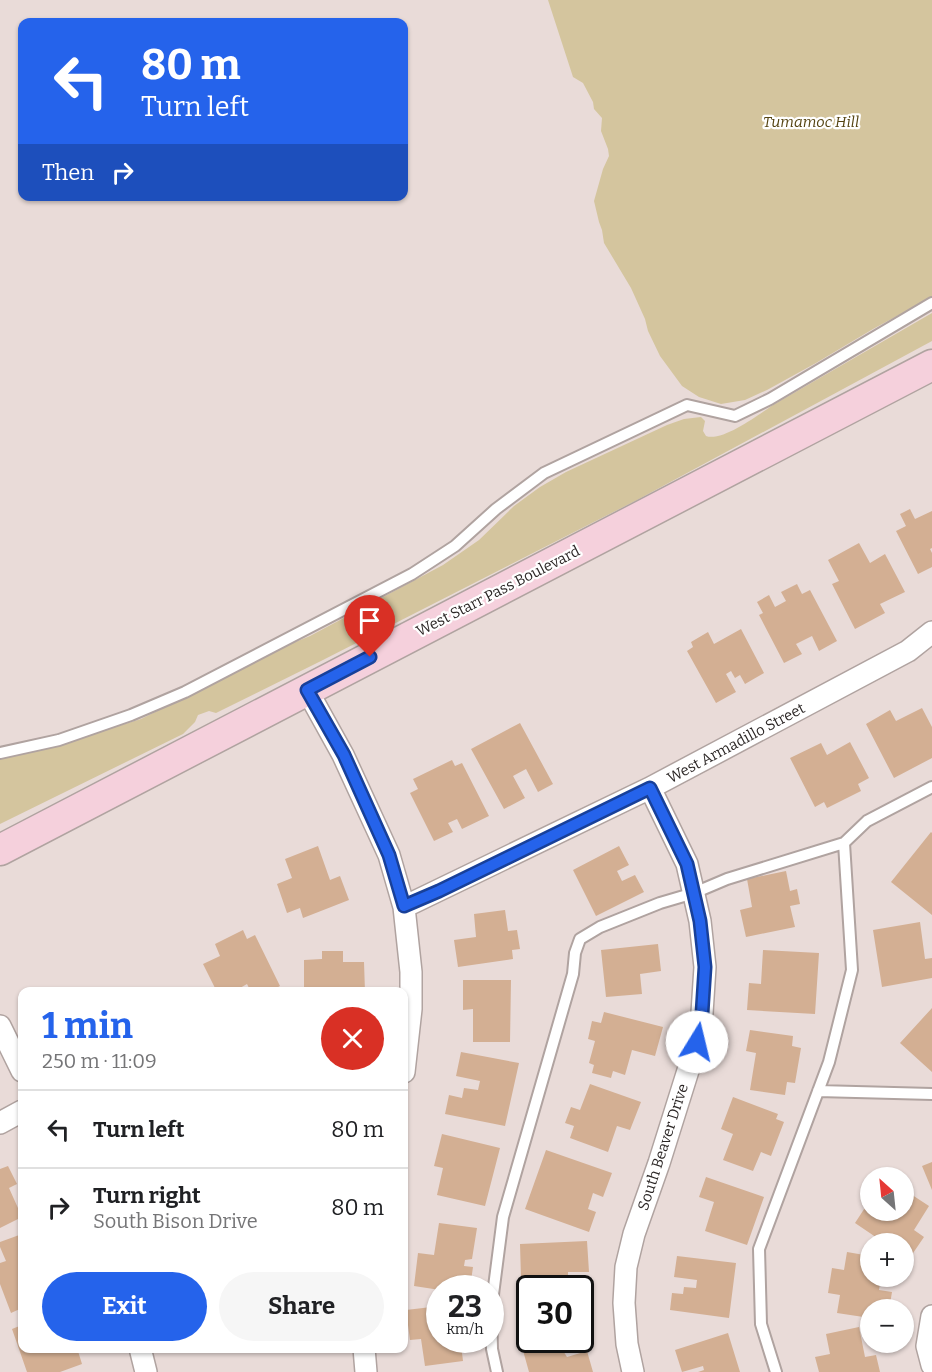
<!DOCTYPE html>
<html lang="en">
<head>
<meta charset="utf-8">
<style>
  body { margin:0; font-family:Bitter,serif; background:#f6f6f6; color:#202124; height:100vh; display:flex; flex-direction:column; font-size:22px; white-space:nowrap }
  * { box-sizing:border-box; margin:0 }
  p { font-size:20px; color:#757577 }
  .icon { flex:none; width:33px; height:33px; fill:none; stroke:currentColor; stroke-width:2; stroke-linecap:round; stroke-linejoin:round }
  .map { position:relative; flex:1; overflow:hidden }
  .drawer { position:absolute; left:18px; top:987px; width:390px; height:366px; display:flex; flex-direction:column; background:#fff; border-radius:12px; box-shadow:0 2px 4px #0004 }
  .drawer>* { flex:none }
  .hud { position:absolute; left:18px; top:18px; width:390px; height:183px; border-radius:12px; box-shadow:0 2px 4px #0004; background:#2563eb; color:#fff; overflow:hidden }
  .needle { width:39px; rotate:333deg }
  .controls { position:absolute; left:860px; top:1167px; display:grid; gap:12px }
  .controls a { display:grid; place-items:center; width:54px; height:54px; border-radius:50%; background:#fff; box-shadow:0 2px 4px #0004; font-size:30px }
  .speed { position:absolute; left:426px; top:1275px; display:flex; gap:12px; font-size:30px; font-weight:700; text-align:center }
  .speed>* { display:grid; place-content:center; width:78px; height:78px; border-radius:50%; background:#fff; box-shadow:0 2px 4px #0004; line-height:1 }
  .speed small { font-size:15px; font-weight:400 }
  .speed .limit { border:3px solid #111; border-radius:9px; background:#fff; color:#111 }
  .pin { position:absolute; display:grid; place-items:center; width:51px; height:51px; color:#fff; margin:-62px -26px; border-radius:50% 50% 50% 0; rotate:-45deg; box-shadow:0 0 6px #0007 }
  .pin .icon { rotate:45deg }
  .me { position:absolute; width:66px; margin:-33px; rotate:9deg; stroke-linejoin:round; filter:drop-shadow(0 0 4px #0008) }
  .turn { display:flex; align-items:center; gap:21px; height:126px; padding:0 24px; font-size:27px }
  .turn .icon { width:78px; height:78px; stroke-width:2.5 }
  .turn b { display:block; font-size:42px; line-height:51px }
  .then { display:flex; align-items:center; height:57px; padding:0 24px; background:#0003; gap:12px; font-size:22px }
  .round { display:grid; place-items:center; flex:none; width:63px; height:63px; border-radius:32px; background:#f6f6f6 }
  .summary { display:flex; align-items:center; justify-content:space-between; height:102px; padding:0 24px }
  h1 { font-size:36px; font-weight:700; line-height:45px; color:#2563eb }
  .cta { display:flex; gap:12px; margin-top:auto; padding:12px 24px }
  .cta a { flex:1; height:69px; border-radius:36px; background:#2563eb; color:#fff; font-size:24px; font-weight:700; line-height:69px; text-align:center }
  .cta a+a { background:#f6f6f6; color:#202124 }
  ul { padding:0; list-style:none }
  li { display:flex; align-items:center; gap:18px; height:78px; padding:0 24px; border-top:2px solid #e0e0e0 }
  li div { flex:1 }
  li b { display:block; font-size:22px }
  li em { font-style:normal }
  .map>svg:first-child { display:block }
</style>
</head>
<body>
<div class="map">
<svg width="932" height="1372" viewBox="0 0 932 1372">
  <rect width="100%" height="100%" fill="#e9dbd8"/>
  <path fill="#d4c59e" d="M548,0H932V297L873,329L816,363L767,390L745,400L721,404L699,397L682,386L660,356L648,331L645,319L631,288L604,243L602,230L599,222L594,201L603,169L609,156L608,149L601,131L602,118L594,109L593,102L583,83L573,77Z
    M932,313V341L637,500L321,661L216,713L209,711L198,715L195,722L183,734L0,824V759L34,752L141,719L293,643L310,636L443,565L479,540L514,506L540,487L566,472L667,425L684,419L701,417L705,421L703,431L706,436C722,442 758,415 773,405Z"/>
  <path fill="#d3af93" d="M910,509L915,519L932,511V548L930,549L932,553V567L918,574L896,531L906,526L900,514Z
    M859,543L870,563L885,554L905,592L880,604L885,613L855,629L832,584L839,581L828,560Z
    M797,584L802,594L810,590L837,641L819,651L812,636L796,644L802,654L784,663L759,615L763,613L757,602L769,595L775,607L786,601L781,592Z
    M741,629L764,673L745,684L740,675L735,678L731,671L726,674L736,692L716,703L687,651L693,647L691,642L708,632L714,644Z
    M922,708L932,727V758L894,778L866,724L890,710L896,721Z
    M520,723L553,784L538,792L526,769L513,776L525,798L504,809L471,749Z
    M850,742L869,778L858,784L861,791L827,808L824,802L815,807L790,758L821,743L827,755Z
    M452,760L455,766L462,763L489,816L462,829L457,819L448,823L453,832L434,841L410,793L418,789L413,779Z
    M931,832L932,833V915L891,882Z
    M318,846L330,880L340,876L349,900L303,918L300,908L287,913L277,884L292,878L285,859Z
    M619,846L629,865L617,871L622,881L635,875L644,892L596,916L573,870Z
    M786,871L790,891L797,889L800,904L790,906L795,927L746,937L740,910L752,907L747,879Z
    M505,910L508,931L517,930L520,949L512,950L513,959L458,967L454,940L476,937L474,914Z
    M920,922L925,959L932,958V978L882,987L873,930Z
    M243,930L247,939L255,935L280,986L269,992H251L247,984L233,992H217L203,964L220,956L215,944Z
    M658,944L661,971L640,974L642,994L606,997L601,950Z
    M763,950L819,953L815,1014L747,1010L749,983L761,984Z
    M322,951H343V962H364L365,992H304V960L322,959Z
    M463,980H511L510,1042H473V1009L463,1010Z
    M932,1008V1072L900,1043Z
    M604,1012L663,1027L655,1056L632,1050L625,1075L613,1071L611,1078L592,1073L594,1065L589,1063L595,1041L588,1039L592,1021L601,1023Z
    M750,1030L793,1036L792,1046L801,1048L795,1083L787,1082L785,1095L750,1090L756,1053L746,1051Z
    M461,1052L519,1063L505,1126L445,1114L449,1095L462,1098L464,1088L478,1090L480,1081L456,1076Z
    M590,1084L641,1102L630,1130L617,1126L608,1152L570,1138L574,1126L565,1123L571,1107L580,1110Z
    M733,1097L778,1114L776,1119L784,1122L771,1156L761,1152L753,1171L723,1160L733,1134L721,1129Z
    M442,1134L500,1148L485,1206L437,1195L443,1168L434,1166Z
    M546,1150L612,1173L603,1197L593,1193L588,1209L596,1212L589,1232L525,1209Z
    M932,1162V1190L922,1166Z
    M8,1166L17,1184L9,1188L22,1217L0,1228V1169Z
    M706,1177L764,1197L747,1245L705,1231L714,1202L699,1197Z
    M903,1189L929,1206L914,1230L924,1237L909,1259L903,1254V1244H886L855,1223L870,1200V1210H903Z
    M439,1223L477,1228L472,1259L465,1260L464,1266L473,1267L470,1288H440V1290L414,1286L418,1253L434,1255Z
    M22,1234V1308L11,1313L0,1284V1263L6,1261L0,1247V1242Z
    M587,1241L589,1272H568V1277H574V1288H533L532,1277L521,1278L520,1244Z
    M847,1252L870,1256V1276H881L879,1290L892,1292L889,1310H870V1318L837,1313L840,1295L828,1293L832,1268L844,1270Z
    M677,1256L736,1263L729,1318L670,1310L672,1293L683,1294L684,1287L696,1288L697,1280L674,1277Z
    M440,1306V1340H475V1343L461,1345L463,1361L425,1366L421,1339L410,1340L406,1310Z
    M580,1318L588,1341L562,1349L567,1357L587,1351L593,1372H529L519,1336L530,1333V1340H580Z
    M22,1325V1348H77L82,1364L60,1372H27L12,1329Z
    M859,1327L865,1357L876,1355L880,1372H819L815,1357L830,1354L826,1334Z
    M728,1333L740,1372H698L704,1370L703,1366L682,1372L675,1350Z"/>
  <g fill="none" stroke-linecap="round" stroke-linejoin="round">
    <g stroke="#b0a3a0" stroke-width="14">
      <path id="service" d="M0,753L59,740L131,715L185,692L412,574L455,546L496,509L544,473L687,405L735,416L770,399L932,303
        M818,1091L932,1094
        M497,1372L492,1349L491,1310L503,1217L573,974L575,953L580,939L600,927L660,903L694,893L727,879L844,843
        M776,1372L761,1324L759,1249L829,1062L852,970L844,843L867,821L932,787"/>
    </g>
    <g stroke="#b0a3a0" stroke-width="24">
      <path id="minor" d="M307,690L343,755L389,855L404,907L411,972V1009L404,1072
        M404,907L650,788L908,651L932,632
        M0,1026L22,1071
        M0,1123L22,1111
        M932,1316L927,1346L932,1365
        M140,1348L146,1372
        M364,1348L366,1372
        M633,1372L627,1344L624,1303L626,1267L634,1234L659,1163L697,1042L702,1013L705,967L700,921L687,864L650,788"/>
    </g>
    <g stroke="#b0a3a0" stroke-width="33">
      <path id="secondary" d="M0,850L932,365"/>
    </g>
    <use href="#service" stroke="#fff" stroke-width="10"/>
    <use href="#minor" stroke="#fff" stroke-width="21"/>
    <use href="#secondary" stroke="#f5d0dc" stroke-width="30"/>
  </g>
  <g fill="none" stroke-linecap="round" stroke-linejoin="round">
    <g stroke="#184099" stroke-width="15">
      <path id="route" d="M370,657L307,690L344,755L389,855L404,906L439,891L650,788L687,864L700,921L705,967L702,1013L697,1042"/>
    </g>
    <use href="#route" stroke="#2563eb" stroke-width="10"/>
  </g>
  <g text-anchor="middle" stroke-width="4.5" stroke-linejoin="round" paint-order="stroke">
    <g font-size="15" font-style="italic" fill="#554412" stroke="#fff">
      <text x="811" y="127">Tumamoc Hill</text>
    </g>
    <g font-size="15" fill="#2c2726" stroke="#fff">
      <text transform="translate(498 591) rotate(-27)" y="5">West Starr Pass Boulevard</text>
      <text transform="translate(736 743) rotate(-28)" y="5">West Armadillo Street</text>
      <text transform="translate(663 1147) rotate(-72)" y="5">South Beaver Drive</text>
    </g>
  </g>
</svg>
<div class="controls">
<a><svg class="needle" viewBox="-14 -14 28 28"><path d="M0-13l5 13h-10z" fill="#e53935"/><path d="M0 13l5-13h-10z" fill="#757577"/></svg></a>
<a>+</a>
<a>−</a>
</div>
<div class="speed"><div>23<small>km/h</small></div><div class="limit">30</div></div>
<div class="pin" style="left:370px;top:657px;background:#d93025"><svg class="icon" aria-label="arrive" viewBox="0 0 24 24"><path d="M6 21V4h12l-3 4 3 4H6"/></svg></div>
<svg class="me" style="left:697px;top:1042px" viewBox="-20 -20 40 40"><circle r="19" fill="#fff"/><path d="M0-13L10 11 0 6-10 11z" fill="#2563eb"/></svg>
<div class="hud">
<div class="turn"><svg class="icon" aria-label="left" viewBox="0 0 24 24"><path d="M17 20v-9H6M10 6l-5 5 5 5"/></svg><div><b>80 m</b>Turn left</div></div>
<div class="then">Then<svg class="icon" aria-label="right" viewBox="0 0 24 24"><path d="M7 20v-9h11M14 6l5 5-5 5"/></svg></div>
</div>
<section class="drawer">
<div class="summary"><div><h1>1 min</h1><p>250 m · 11:09</p></div><a class="round" style="background:#d93025;color:#fff"><svg class="icon" aria-label="close" viewBox="0 0 24 24"><path d="M6 6l12 12M18 6L6 18"/></svg></a></div>
<ul>
<li><svg class="icon" aria-label="left" viewBox="0 0 24 24"><path d="M17 20v-9H6M10 6l-5 5 5 5"/></svg><div><b>Turn left</b></div><em>80 m</em></li>
<li><svg class="icon" aria-label="right" viewBox="0 0 24 24"><path d="M7 20v-9h11M14 6l5 5-5 5"/></svg><div><b>Turn right</b><p>South Bison Drive</p></div><em>80 m</em></li>
</ul>
<div class="cta"><a>Exit</a><a>Share</a></div>
</section>
</div>
</body>
</html>
